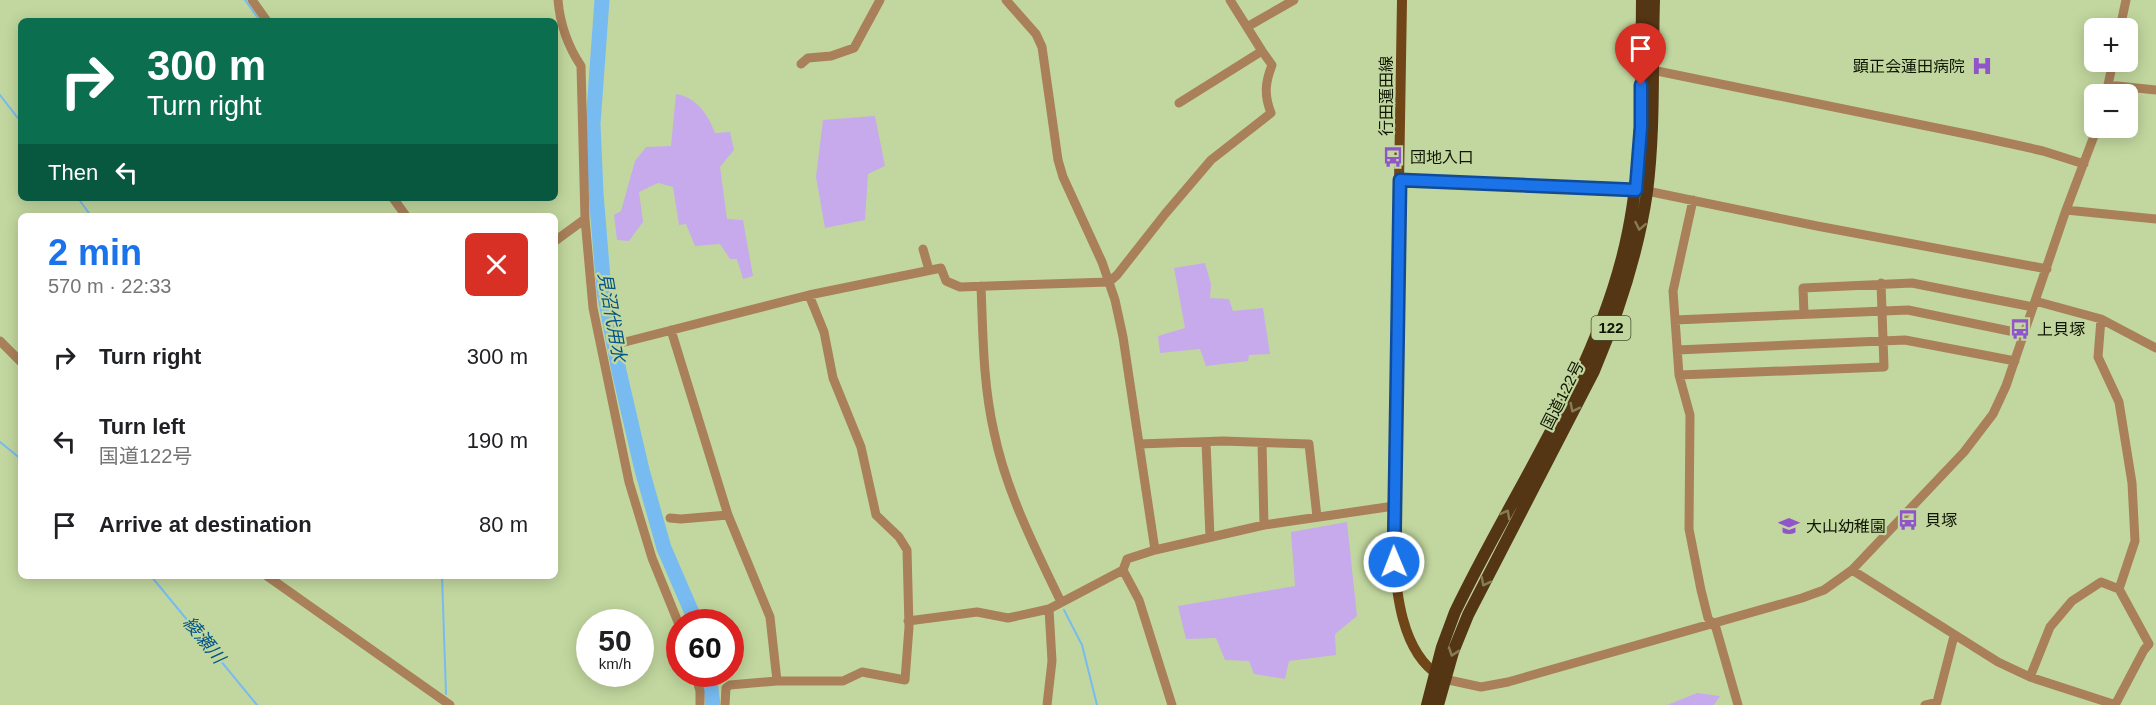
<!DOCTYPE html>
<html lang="en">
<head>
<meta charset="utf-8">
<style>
  body { margin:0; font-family:Arial,"Noto Sans JP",sans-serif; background:#f2f2f2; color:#202124; height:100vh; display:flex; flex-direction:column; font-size:22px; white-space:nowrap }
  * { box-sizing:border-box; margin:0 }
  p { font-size:20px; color:#757577 }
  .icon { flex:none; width:33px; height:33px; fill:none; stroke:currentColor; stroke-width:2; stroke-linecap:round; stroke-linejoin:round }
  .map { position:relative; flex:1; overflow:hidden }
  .panel { position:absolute; left:18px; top:213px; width:540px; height:366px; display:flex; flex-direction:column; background:#fff; border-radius:9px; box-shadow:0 3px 15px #0003 }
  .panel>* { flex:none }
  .banner { position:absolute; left:18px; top:18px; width:540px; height:183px; border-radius:9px; box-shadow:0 3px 15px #0003; background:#0b6e4f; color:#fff; overflow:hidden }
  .buttons { position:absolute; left:2084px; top:18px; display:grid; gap:12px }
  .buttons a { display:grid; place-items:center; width:54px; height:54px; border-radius:9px; background:#fff; box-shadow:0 3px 15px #0003; font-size:30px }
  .speed { position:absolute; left:576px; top:609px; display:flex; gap:12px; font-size:30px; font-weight:700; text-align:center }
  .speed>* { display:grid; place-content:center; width:78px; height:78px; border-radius:50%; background:#fff; box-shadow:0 3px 15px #0003; line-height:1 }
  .speed small { font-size:15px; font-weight:400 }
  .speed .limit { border:9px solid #d22; background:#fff; color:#111 }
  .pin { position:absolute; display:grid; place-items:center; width:51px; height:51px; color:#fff; margin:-62px -26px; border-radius:50% 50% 50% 0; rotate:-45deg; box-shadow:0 0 6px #0007 }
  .pin .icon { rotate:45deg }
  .me { position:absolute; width:66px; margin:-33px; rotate:359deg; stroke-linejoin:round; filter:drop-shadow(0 0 4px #0008) }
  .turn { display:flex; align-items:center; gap:21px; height:126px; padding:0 30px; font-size:27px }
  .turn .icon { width:78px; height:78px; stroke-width:2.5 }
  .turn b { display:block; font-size:42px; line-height:51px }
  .then { display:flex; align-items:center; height:57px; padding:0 30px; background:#0003; gap:12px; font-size:22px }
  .round { display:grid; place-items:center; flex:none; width:63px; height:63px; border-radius:9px; background:#f2f2f2 }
  .headline { display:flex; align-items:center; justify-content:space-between; height:102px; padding:0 30px }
  h1 { font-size:36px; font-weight:700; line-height:45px; color:#1a73e8 }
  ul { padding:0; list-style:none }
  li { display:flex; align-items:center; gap:18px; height:84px; padding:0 30px }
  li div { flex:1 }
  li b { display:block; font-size:22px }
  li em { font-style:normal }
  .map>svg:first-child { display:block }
</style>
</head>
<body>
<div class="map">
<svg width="2156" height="705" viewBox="0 0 2156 705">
  <rect width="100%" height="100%" fill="#c2d79f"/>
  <path fill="#c7aaec" d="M676,94C696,97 708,114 715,133L730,132L734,150L720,167L727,219L743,220L753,276L743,279L737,259H730L720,244L695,246L686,224L679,225L673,187L658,183L639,192L643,222L629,241L617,240L614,215L621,211L635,161L646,147L671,146Z
    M875,116L885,166L868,174L865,220L825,228L816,177L823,120Z
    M1205,263L1211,284L1210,298L1229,299L1233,311L1263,308L1270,354L1249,355L1248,361L1206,366L1200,349L1160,353L1158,336L1185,328L1174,268Z
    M1347,522L1357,616L1335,634L1336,655L1289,661L1285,679L1254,674L1249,661L1225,660L1216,638L1186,639L1178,606L1295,586L1291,532Z
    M1697,693L1720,696L1714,705H1667Z"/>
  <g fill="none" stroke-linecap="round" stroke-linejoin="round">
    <path stroke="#78bbf1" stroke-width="2" d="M245,0L260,21
      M0,95L21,122
      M78,198L91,216
      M0,442L21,459
      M151,576L257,705
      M442,576L446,694
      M1064,610L1082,645L1097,705"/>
    <path stroke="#78bbf1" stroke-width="15" d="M602,0L593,124L596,193L604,291L619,371L642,470L664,548L696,622
      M709,674L713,705"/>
    <path stroke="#a98059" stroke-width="9" d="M252,0L267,21
      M558,0C560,24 567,45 581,66L585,219L593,308L629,482L652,558L680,627
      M1006,0L1036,34L1042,47L1058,160L1063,177L1102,262L1115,300L1123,337L1155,550L1264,525L1394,506
      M1247,27L1294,0
      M2120,28L2126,0
      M801,64L808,58L831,56L854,48L880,0
      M1652,70L1976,136L2043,151L2084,164
      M2108,85L2156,90
      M2106,94L2113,62
      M1179,103L1262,51L1230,0
      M1400,180L1647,191L1817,226L2047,269
      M393,198L406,216
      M1693,200L1673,291L1679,375L1690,415L1689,529L1701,590L1708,618L1716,628L1738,705
      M2066,210L2156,219
      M555,241L585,219
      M923,249L929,270
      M981,286C983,335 983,384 994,432C1006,491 1035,548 1061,602
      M2035,301L2101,319L2156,348
      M1804,314L1803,288L1912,283L2033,307
      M2101,319L2098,357L2119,402L2132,483L2135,541L2119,589L2149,644L2144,650L2115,705
      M1675,320L1908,310L2024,334
      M671,330L728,515
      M0,341L21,362
      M625,342L809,295L941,268L946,281L960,287L1109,282L1117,275L1165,214L1211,160L1271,113C1264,95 1265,83 1272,65L1262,51
      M1677,350L1905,340L2015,361
      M1679,375L1884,367L1881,283
      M1206,442L1210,537
      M1262,443L1264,525
      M1139,444L1223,441L1309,444L1317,517
      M670,518L681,519L728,515L770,617L777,681
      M1155,550L1127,559L1123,570L1139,600L1172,705
      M1852,570L1998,662L2030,677L2116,705
      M267,576L450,705
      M908,621L977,612L1008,618L1049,609L1123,570
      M695,674L700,691V705
      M2030,677L2050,627L2072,601L2101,582L2119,589
      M1444,679L1481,687L1508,682L1802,598L1824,590L1852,570L1964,452L1993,414L2006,386L2066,210L2097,128
      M725,705L726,688L730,685L777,681H843L862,672L905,680L909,627L907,550L899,537L876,515L861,447L833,378L824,332L809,295
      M1047,705L1052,661L1049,609
      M1925,705L1937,702L1954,636"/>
    <path stroke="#704618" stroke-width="10" d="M1402,0L1393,549C1396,590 1401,653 1440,676"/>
    <path stroke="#553614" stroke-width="12" d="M1427,705L1442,647L1455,612C1511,495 1589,385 1622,258C1644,174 1641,87 1642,0
      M1438,705L1453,652L1468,615L1594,371C1618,314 1638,254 1647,192C1655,129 1652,64 1654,0"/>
  </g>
  <defs><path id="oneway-chevron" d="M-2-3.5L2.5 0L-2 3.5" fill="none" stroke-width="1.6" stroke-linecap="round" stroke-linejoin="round" transform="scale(1.5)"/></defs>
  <g stroke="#867e53">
    <use href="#oneway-chevron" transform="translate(1640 226) rotate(101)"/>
    <use href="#oneway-chevron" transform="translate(1574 408) rotate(117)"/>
    <use href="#oneway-chevron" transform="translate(1506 514) rotate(-61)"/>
    <use href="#oneway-chevron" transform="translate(1485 582) rotate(117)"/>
    <use href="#oneway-chevron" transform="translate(1453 652) rotate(109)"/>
  </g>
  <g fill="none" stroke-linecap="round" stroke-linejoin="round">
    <g stroke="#114b97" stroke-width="15">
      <path id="route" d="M1394,562L1400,180L1636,190L1641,127V85"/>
    </g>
    <use href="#route" stroke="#1a73e8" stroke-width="10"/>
  </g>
  <defs>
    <g id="hospital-bare" transform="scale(1.62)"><path d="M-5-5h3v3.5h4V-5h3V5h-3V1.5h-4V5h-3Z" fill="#9054cb" stroke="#c2d79f" stroke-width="2.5" paint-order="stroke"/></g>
    <g id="bus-bare" transform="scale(1.62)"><path d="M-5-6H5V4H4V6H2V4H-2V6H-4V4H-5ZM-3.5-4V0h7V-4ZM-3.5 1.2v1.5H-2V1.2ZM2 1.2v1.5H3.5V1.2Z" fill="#9054cb" stroke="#c2d79f" stroke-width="2.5" paint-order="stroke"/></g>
    <g id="school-bare" transform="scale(1.62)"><path d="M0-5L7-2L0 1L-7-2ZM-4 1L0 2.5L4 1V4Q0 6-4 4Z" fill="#9054cb" stroke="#c2d79f" stroke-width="2.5" paint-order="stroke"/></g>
  </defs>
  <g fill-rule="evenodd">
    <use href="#hospital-bare" x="1982" y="66"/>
    <use href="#bus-bare" x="1393" y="157"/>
    <use href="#bus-bare" x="2020" y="329"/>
    <use href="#bus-bare" x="1908" y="520"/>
    <use href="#school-bare" x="1789" y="526"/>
  </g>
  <g text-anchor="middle" stroke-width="4.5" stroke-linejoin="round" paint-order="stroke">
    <rect fill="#c2d79f" stroke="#455032" stroke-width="1.5" x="1591.5" y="316" width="39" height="24" rx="4.5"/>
    <g font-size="15" font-weight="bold" fill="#0f1603">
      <text x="1611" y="333">122</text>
    </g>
    <g font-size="16" fill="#0f1603" stroke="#c2d79f" text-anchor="start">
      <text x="1965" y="72" text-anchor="end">顕正会蓮田病院</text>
      <text x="1410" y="163">団地入口</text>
      <text x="2037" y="335">上貝塚</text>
      <text x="1925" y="526">貝塚</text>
      <text x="1806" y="532">大山幼稚園</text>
    </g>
    <g font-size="16" fill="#0f1603" stroke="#c2d79f">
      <text transform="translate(1386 96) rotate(-90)" y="6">行田蓮田線</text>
      <text transform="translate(1562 395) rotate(-63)" y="6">国道122号</text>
    </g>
    <g font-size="18" font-style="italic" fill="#035587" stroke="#c2d79f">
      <text transform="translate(612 317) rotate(80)" y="6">見沼代用水</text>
      <text transform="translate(204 640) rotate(51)" y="6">綾瀬川</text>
    </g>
  </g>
</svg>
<div class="buttons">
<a>+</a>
<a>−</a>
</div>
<div class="speed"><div>50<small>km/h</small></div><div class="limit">60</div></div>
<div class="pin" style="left:1641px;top:85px;background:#d93025"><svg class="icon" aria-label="arrive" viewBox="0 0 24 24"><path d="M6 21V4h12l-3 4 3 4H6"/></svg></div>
<svg class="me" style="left:1394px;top:562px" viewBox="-20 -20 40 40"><circle r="17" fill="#1a73e8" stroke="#fff" stroke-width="3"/><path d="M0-11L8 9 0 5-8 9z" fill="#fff"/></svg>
<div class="banner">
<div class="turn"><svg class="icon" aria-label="right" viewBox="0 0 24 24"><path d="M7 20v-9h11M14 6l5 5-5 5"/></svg><div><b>300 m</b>Turn right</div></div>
<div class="then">Then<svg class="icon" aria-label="left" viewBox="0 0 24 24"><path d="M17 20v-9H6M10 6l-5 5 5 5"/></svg></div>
</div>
<section class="panel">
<div class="headline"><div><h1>2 min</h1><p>570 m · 22:33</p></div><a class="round" style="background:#d93025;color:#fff"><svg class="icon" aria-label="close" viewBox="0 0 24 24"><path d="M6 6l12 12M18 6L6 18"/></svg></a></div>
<ul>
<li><svg class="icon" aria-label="right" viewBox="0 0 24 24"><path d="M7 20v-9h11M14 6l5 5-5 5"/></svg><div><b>Turn right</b></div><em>300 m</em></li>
<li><svg class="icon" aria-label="left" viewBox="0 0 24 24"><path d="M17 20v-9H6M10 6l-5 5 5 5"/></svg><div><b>Turn left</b><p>国道122号</p></div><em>190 m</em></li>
<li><svg class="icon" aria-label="arrive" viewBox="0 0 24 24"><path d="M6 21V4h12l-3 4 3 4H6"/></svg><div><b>Arrive at destination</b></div><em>80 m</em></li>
</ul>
</section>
</div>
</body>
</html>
